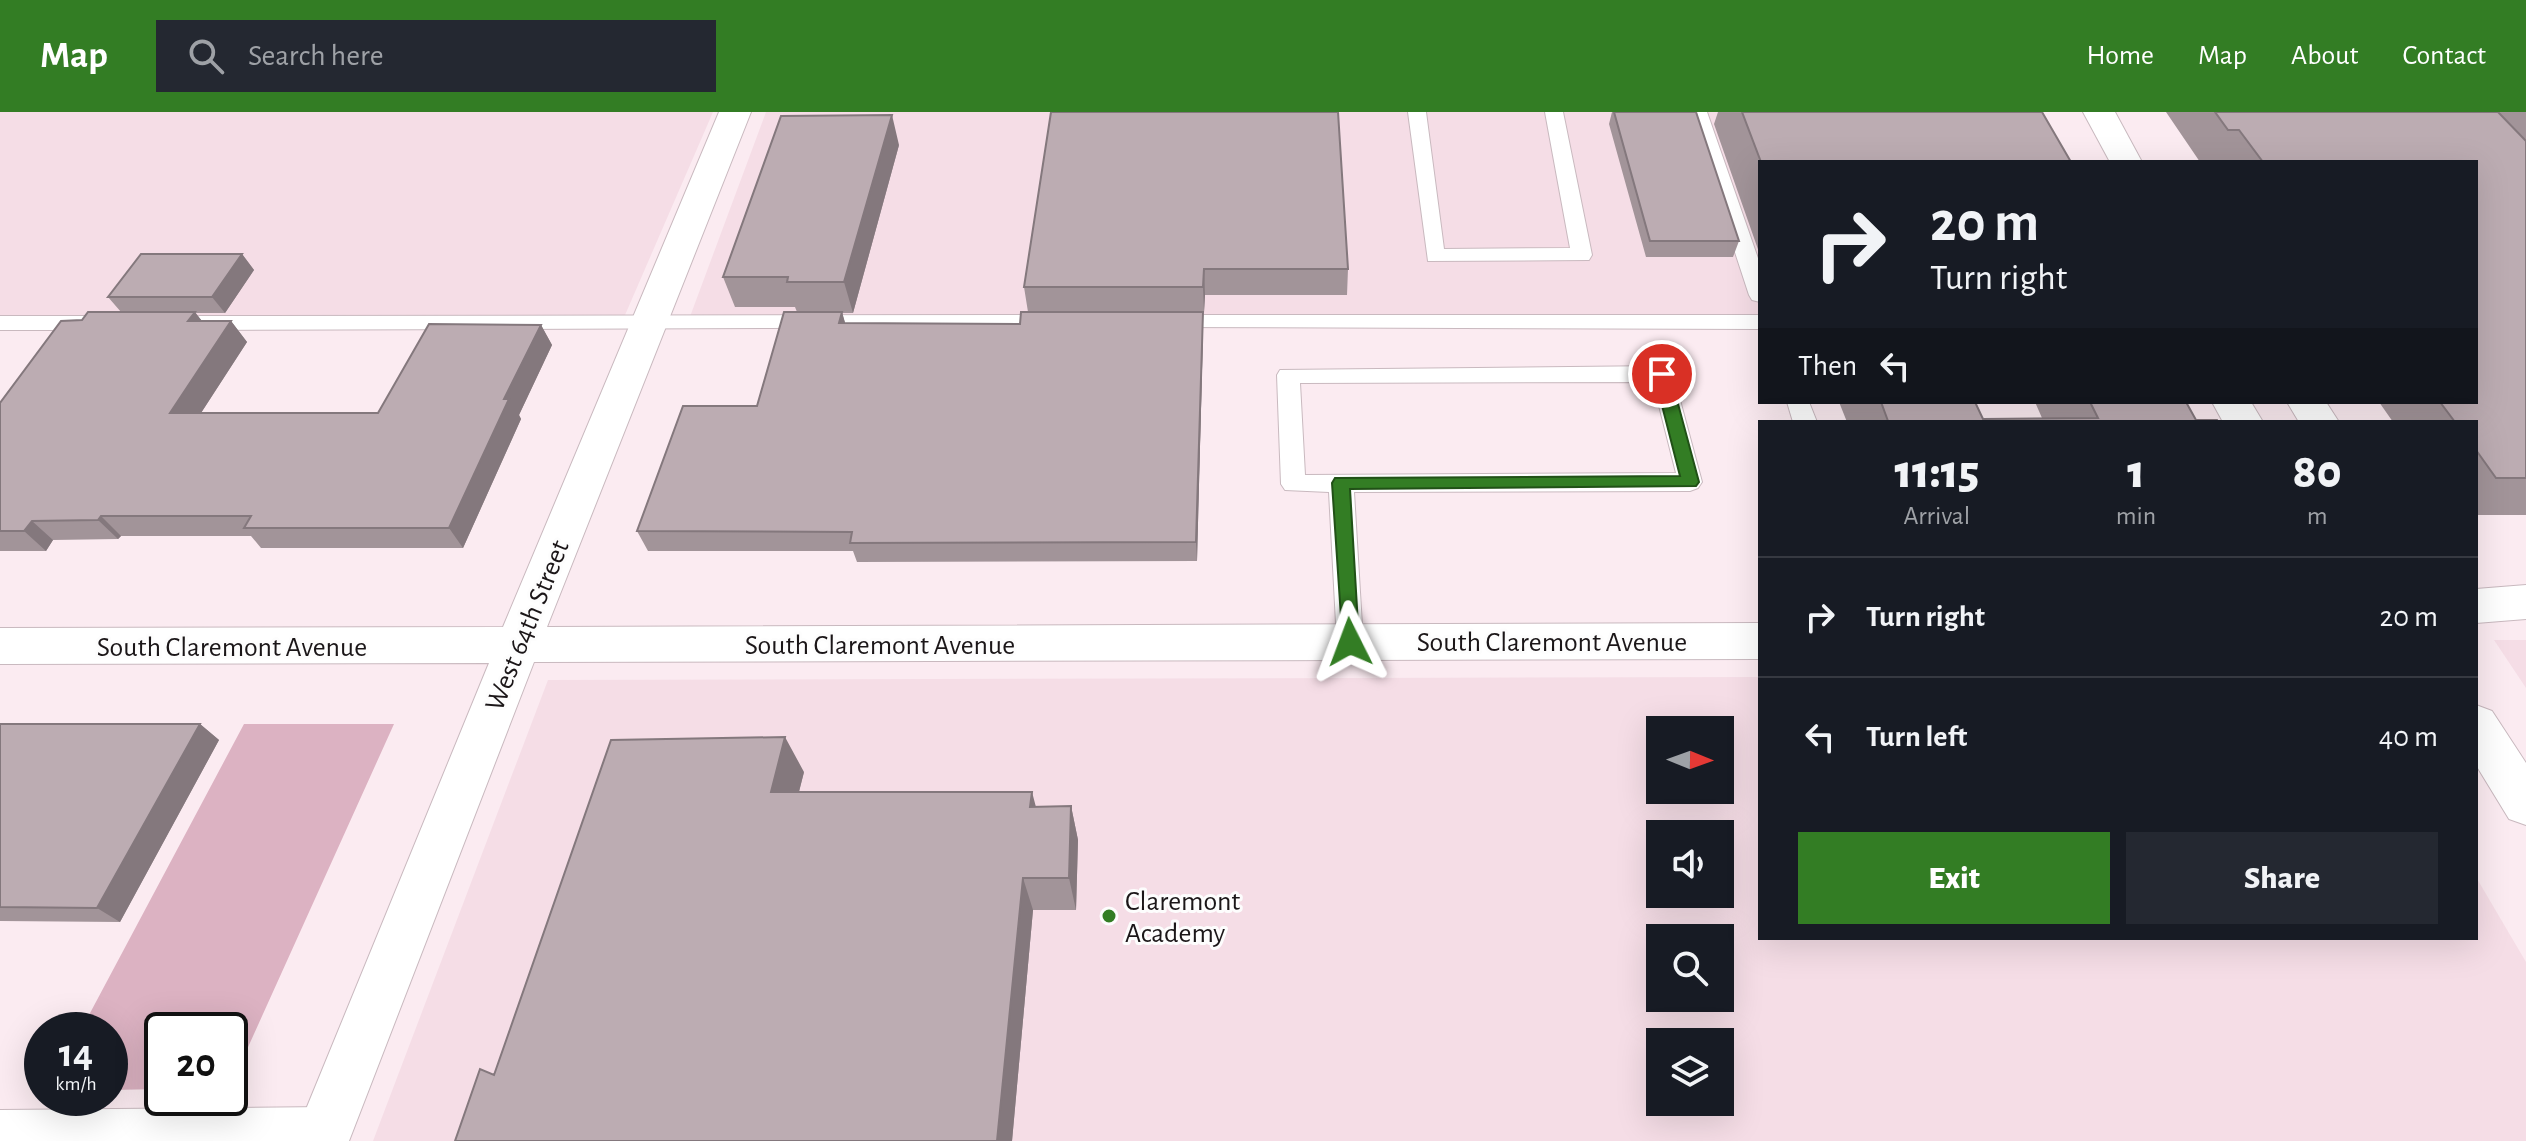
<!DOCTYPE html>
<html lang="en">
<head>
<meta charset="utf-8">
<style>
  body { margin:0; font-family:"Alegreya Sans",sans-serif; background:#242831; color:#f1f3f6; height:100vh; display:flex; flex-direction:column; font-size:30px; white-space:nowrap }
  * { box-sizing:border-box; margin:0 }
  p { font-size:26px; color:#9ea1a6 }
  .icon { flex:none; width:44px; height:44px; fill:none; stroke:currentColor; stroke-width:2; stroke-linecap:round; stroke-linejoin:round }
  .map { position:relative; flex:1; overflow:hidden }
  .side { position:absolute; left:1758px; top:308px; width:720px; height:520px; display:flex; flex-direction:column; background:#171b24; border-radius:0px; box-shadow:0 8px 32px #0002 }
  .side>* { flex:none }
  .hud { position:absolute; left:1758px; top:48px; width:720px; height:244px; border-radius:0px; box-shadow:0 8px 32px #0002; background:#171b24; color:#f1f3f6; overflow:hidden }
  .needle { width:52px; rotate:91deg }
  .tools { position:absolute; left:1646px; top:604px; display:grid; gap:16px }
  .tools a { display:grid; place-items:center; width:88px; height:88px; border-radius:0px; background:#171b24; box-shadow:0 8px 32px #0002; font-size:40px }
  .speed { position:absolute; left:24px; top:900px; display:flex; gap:16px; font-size:40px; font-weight:700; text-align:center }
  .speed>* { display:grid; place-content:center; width:104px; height:104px; border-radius:50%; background:#171b24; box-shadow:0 8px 32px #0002; line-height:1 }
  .speed small { font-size:20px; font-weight:400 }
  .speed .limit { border:4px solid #111; border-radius:12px; background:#fff; color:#111 }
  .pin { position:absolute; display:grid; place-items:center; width:68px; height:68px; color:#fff; margin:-34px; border:4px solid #fff; border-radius:50%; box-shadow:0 2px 8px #0007 }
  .me { position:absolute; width:88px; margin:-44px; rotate:357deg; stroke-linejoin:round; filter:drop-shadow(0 0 6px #0008) }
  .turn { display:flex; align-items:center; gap:28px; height:168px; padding:0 40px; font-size:36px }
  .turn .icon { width:104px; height:104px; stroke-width:2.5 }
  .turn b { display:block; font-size:56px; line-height:68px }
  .then { display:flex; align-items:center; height:76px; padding:0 40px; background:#0003; gap:16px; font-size:30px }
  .eta { display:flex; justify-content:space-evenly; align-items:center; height:136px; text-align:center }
  .eta b { font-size:48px; font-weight:800; line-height:56px }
  .primary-button { display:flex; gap:16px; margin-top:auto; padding:16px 40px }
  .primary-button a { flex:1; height:92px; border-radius:0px; background:#337d24; color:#fff; font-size:32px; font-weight:800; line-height:92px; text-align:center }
  .primary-button a+a { background:#242831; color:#f1f3f6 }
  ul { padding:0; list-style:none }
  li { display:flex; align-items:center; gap:24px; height:120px; padding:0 40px; border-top:2px solid #363941 }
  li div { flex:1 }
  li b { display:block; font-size:30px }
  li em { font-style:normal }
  header { display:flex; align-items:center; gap:48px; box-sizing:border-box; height:112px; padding:0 40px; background:#337d24; color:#fff }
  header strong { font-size:38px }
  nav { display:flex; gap:44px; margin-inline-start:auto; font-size:28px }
  .search { width:560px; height:72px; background:#242831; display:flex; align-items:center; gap:20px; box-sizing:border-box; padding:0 28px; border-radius:0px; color:#9ea1a6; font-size:30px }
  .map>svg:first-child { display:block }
</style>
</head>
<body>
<header>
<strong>Map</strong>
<div class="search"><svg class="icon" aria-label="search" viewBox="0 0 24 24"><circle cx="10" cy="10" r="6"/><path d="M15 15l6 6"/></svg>Search here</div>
<nav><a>Home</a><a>Map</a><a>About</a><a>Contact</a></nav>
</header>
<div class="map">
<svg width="2526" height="1029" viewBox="0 0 2526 1029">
  <rect width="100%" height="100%" fill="#fbebf1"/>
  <path fill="#f5dde6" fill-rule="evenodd" d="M0,0H713L622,210L0,211Z
    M766,0H2026L1760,50V210H688Z
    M2494,528H2526V576Z
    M1760,565V826H2476V765L2526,850V1029H373L548,568ZM1660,618H1720V678H1660ZM1660,722H1720V782H1660ZM1660,826H1720V886H1660ZM1660,930H1720V990H1660Z"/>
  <path fill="#dcb2c2" d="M244,612H394L230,975V918H162V977L110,978V918H81Z"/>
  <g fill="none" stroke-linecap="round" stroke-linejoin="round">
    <g stroke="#c9b9bf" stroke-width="2">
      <path id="lane" d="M1408,0H1426L1444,137L1570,136L1545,0H1563L1592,143L1589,148L1428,149Z
        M1689,0H1707L1760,152V190L1752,188L1749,183Z
        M1052,203L1060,205L1063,210L1060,215L200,218L192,216L189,211L192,206L200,204Z
        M1168,203H1760V217L1160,215L1157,210L1160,205Z
        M0,204H92L100,206L103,211L100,216L92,218H0Z
        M1662,254L1670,257L1673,262L1702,370L1698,376L1690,379L1354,380L1363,530L1359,537L1350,541L1341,537L1337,530L1329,380L1285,378L1281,372L1277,263L1280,258ZM1653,270L1676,361L1305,363L1300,271Z
        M1787,290H1809L1817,310H1793Z
        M327,995L339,1000L344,1012L339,1024L327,1029H0V998Z"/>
    </g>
    <g stroke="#c9b9bf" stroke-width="2">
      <path id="street" d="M719,0H751L547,515L1760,511V547L534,550L349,1029H293L489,551L0,552V516L503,515Z
        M2526,473V507L2476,511V477Z"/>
    </g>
    <g stroke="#c9b9bf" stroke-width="2">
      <path id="secondary" d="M2083,0H2115L2142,50H2110Z
        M2212,290H2251L2263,310H2223Z
        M2287,290H2326L2339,310H2299Z
        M2476,593L2492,599L2526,651V713L2509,707L2476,653Z"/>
    </g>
    <use href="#lane" fill="#fff" fill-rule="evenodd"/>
    <use href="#street" fill="#fff" fill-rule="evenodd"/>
    <use href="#secondary" fill="#fff" fill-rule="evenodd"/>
  </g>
  <path fill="#a29499" d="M1051,0L1348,157L1347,183H1205L1204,200H1203V220L1197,449L857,450L853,439H648L637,419L757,294L797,200L795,195H735L723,165L899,33L853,201H842L845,211L1020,212L1028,200L1024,175Z
    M1612,0H1696L1739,129L1733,145H1646L1609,12Z
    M1718,0H2042L2071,50H1760V143L1714,12Z
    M2166,0H2526V403H2476V310H2393L2379,290H2476V50H2200Z
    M242,142L254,158L225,201H195L202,209H231L247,230L201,301H378L541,213L552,233L519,303L521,307L463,436H261L251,424H121L118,427L53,428L46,439H0V291L82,208L121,200L108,185Z
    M1839,290H1975L1983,307L2042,306L2035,290H2186L2196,308L2218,310H1847Z
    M0,612H200L219,628L120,810L0,809Z
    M804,660L799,680L1036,695L1071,694L1078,728L1076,798H1033L1012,1029H455L494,963Z"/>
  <path fill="#84787d" d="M892,3L899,33L853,201L844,170Z
    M242,142L254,158L225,201L212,185Z
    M1204,157L1205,183L1204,200L1203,175Z
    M195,200L211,221L188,209Z
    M842,200L848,221L839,211Z
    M1203,200V220L1197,449L1196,430Z
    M231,209L247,230L188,321L170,301Z
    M541,213L552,233L519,303L521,307L463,436L449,416L504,287Z
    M101,404L121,424L118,427L98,408Z
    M32,409L53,428L46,439L24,419Z
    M200,612L219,628L120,810L97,796Z
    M785,625L804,660L790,714L771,680Z
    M1032,680L1041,714L1030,695Z
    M1071,694L1078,728L1076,798L1069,766Z
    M1023,766L1033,798L1012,1029H997Z"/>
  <path fill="#bcacb2" stroke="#84787d" stroke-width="2" d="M1051,0H1338L1348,157H1204L1203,175H1024Z
    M1614,0H1696L1739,129H1650Z
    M1742,0H2042L2071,50H1761Z
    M2215,0H2498L2526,29V366H2496L2476,338V310H2455L2440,290H2476V50H2263L2239,18H2228Z
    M892,3L844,170H787L788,165H723L781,4Z
    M141,142H242L212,185H108Z
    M88,200H195L188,209H231L170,301H378L429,212L541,213L504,287H509L449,416H244L251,404H101L98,408L32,409L24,419H0V291L61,209L82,208Z
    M784,200H842L839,211L1020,212L1021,200H1203L1196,430L850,431L852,420L637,419L683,294H757Z
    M1881,290H1975L1983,307L2098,306L2090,290H2186L2196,308H2217L2218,310H1865L1888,309Z
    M0,612H200L97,796L0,795Z
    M785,625L771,680H1032L1030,695L1071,694L1069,766H1023L997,1029H455L480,957L494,963L611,628Z"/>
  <path fill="#337d24" stroke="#215117" stroke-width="2" d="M1662,256L1670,262L1699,370L1696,374L1350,377L1359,530L1350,538L1343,535L1332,371L1335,366L1680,364L1654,262Z"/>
  <circle fill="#337d24" stroke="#fdfdfd" stroke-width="3" cx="1109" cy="804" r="8"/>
  <g text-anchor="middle" stroke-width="6" stroke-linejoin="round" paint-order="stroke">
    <g font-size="28" fill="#1b1618" stroke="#fdfdfd">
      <text transform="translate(526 513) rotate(-68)" y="10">West 64th Street</text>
      <text x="1552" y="539">South Claremont Avenue</text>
      <text x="880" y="542">South Claremont Avenue</text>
      <text x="232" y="544">South Claremont Avenue</text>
    </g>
    <g font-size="28" fill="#1b1618" stroke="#fdfdfd" text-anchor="start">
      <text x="1125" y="798">Claremont<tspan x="1125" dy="32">Academy</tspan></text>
    </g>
  </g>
</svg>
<div class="tools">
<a><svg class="needle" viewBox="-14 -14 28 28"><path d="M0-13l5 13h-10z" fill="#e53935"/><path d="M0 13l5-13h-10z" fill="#9ea1a6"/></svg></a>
<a><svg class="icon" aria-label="sound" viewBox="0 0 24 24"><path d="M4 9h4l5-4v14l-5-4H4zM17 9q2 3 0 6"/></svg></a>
<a><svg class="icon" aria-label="search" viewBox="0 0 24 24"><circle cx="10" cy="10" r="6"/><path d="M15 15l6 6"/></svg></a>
<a><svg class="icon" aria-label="layers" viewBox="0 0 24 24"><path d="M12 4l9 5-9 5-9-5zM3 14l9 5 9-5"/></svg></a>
</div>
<div class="speed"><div>14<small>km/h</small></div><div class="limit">20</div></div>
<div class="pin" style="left:1662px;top:262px;background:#d93025"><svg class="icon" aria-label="arrive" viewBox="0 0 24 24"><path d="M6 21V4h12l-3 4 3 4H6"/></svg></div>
<svg class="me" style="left:1350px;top:530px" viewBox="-20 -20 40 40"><path d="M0-17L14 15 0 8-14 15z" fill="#337d24" stroke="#fff" stroke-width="4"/></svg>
<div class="hud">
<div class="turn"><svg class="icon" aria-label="right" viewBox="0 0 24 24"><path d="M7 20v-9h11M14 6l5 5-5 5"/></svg><div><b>20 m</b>Turn right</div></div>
<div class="then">Then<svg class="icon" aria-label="left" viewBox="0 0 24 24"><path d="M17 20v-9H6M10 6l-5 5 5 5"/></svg></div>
</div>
<section class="side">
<div class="eta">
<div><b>11:15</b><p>Arrival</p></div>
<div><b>1</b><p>min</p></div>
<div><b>80</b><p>m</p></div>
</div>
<ul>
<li><svg class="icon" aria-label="right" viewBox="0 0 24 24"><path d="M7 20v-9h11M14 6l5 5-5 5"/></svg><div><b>Turn right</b></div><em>20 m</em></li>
<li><svg class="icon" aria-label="left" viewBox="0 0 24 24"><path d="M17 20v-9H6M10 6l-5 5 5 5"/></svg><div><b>Turn left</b></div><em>40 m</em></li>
</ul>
<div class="primary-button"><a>Exit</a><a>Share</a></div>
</section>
</div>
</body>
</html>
